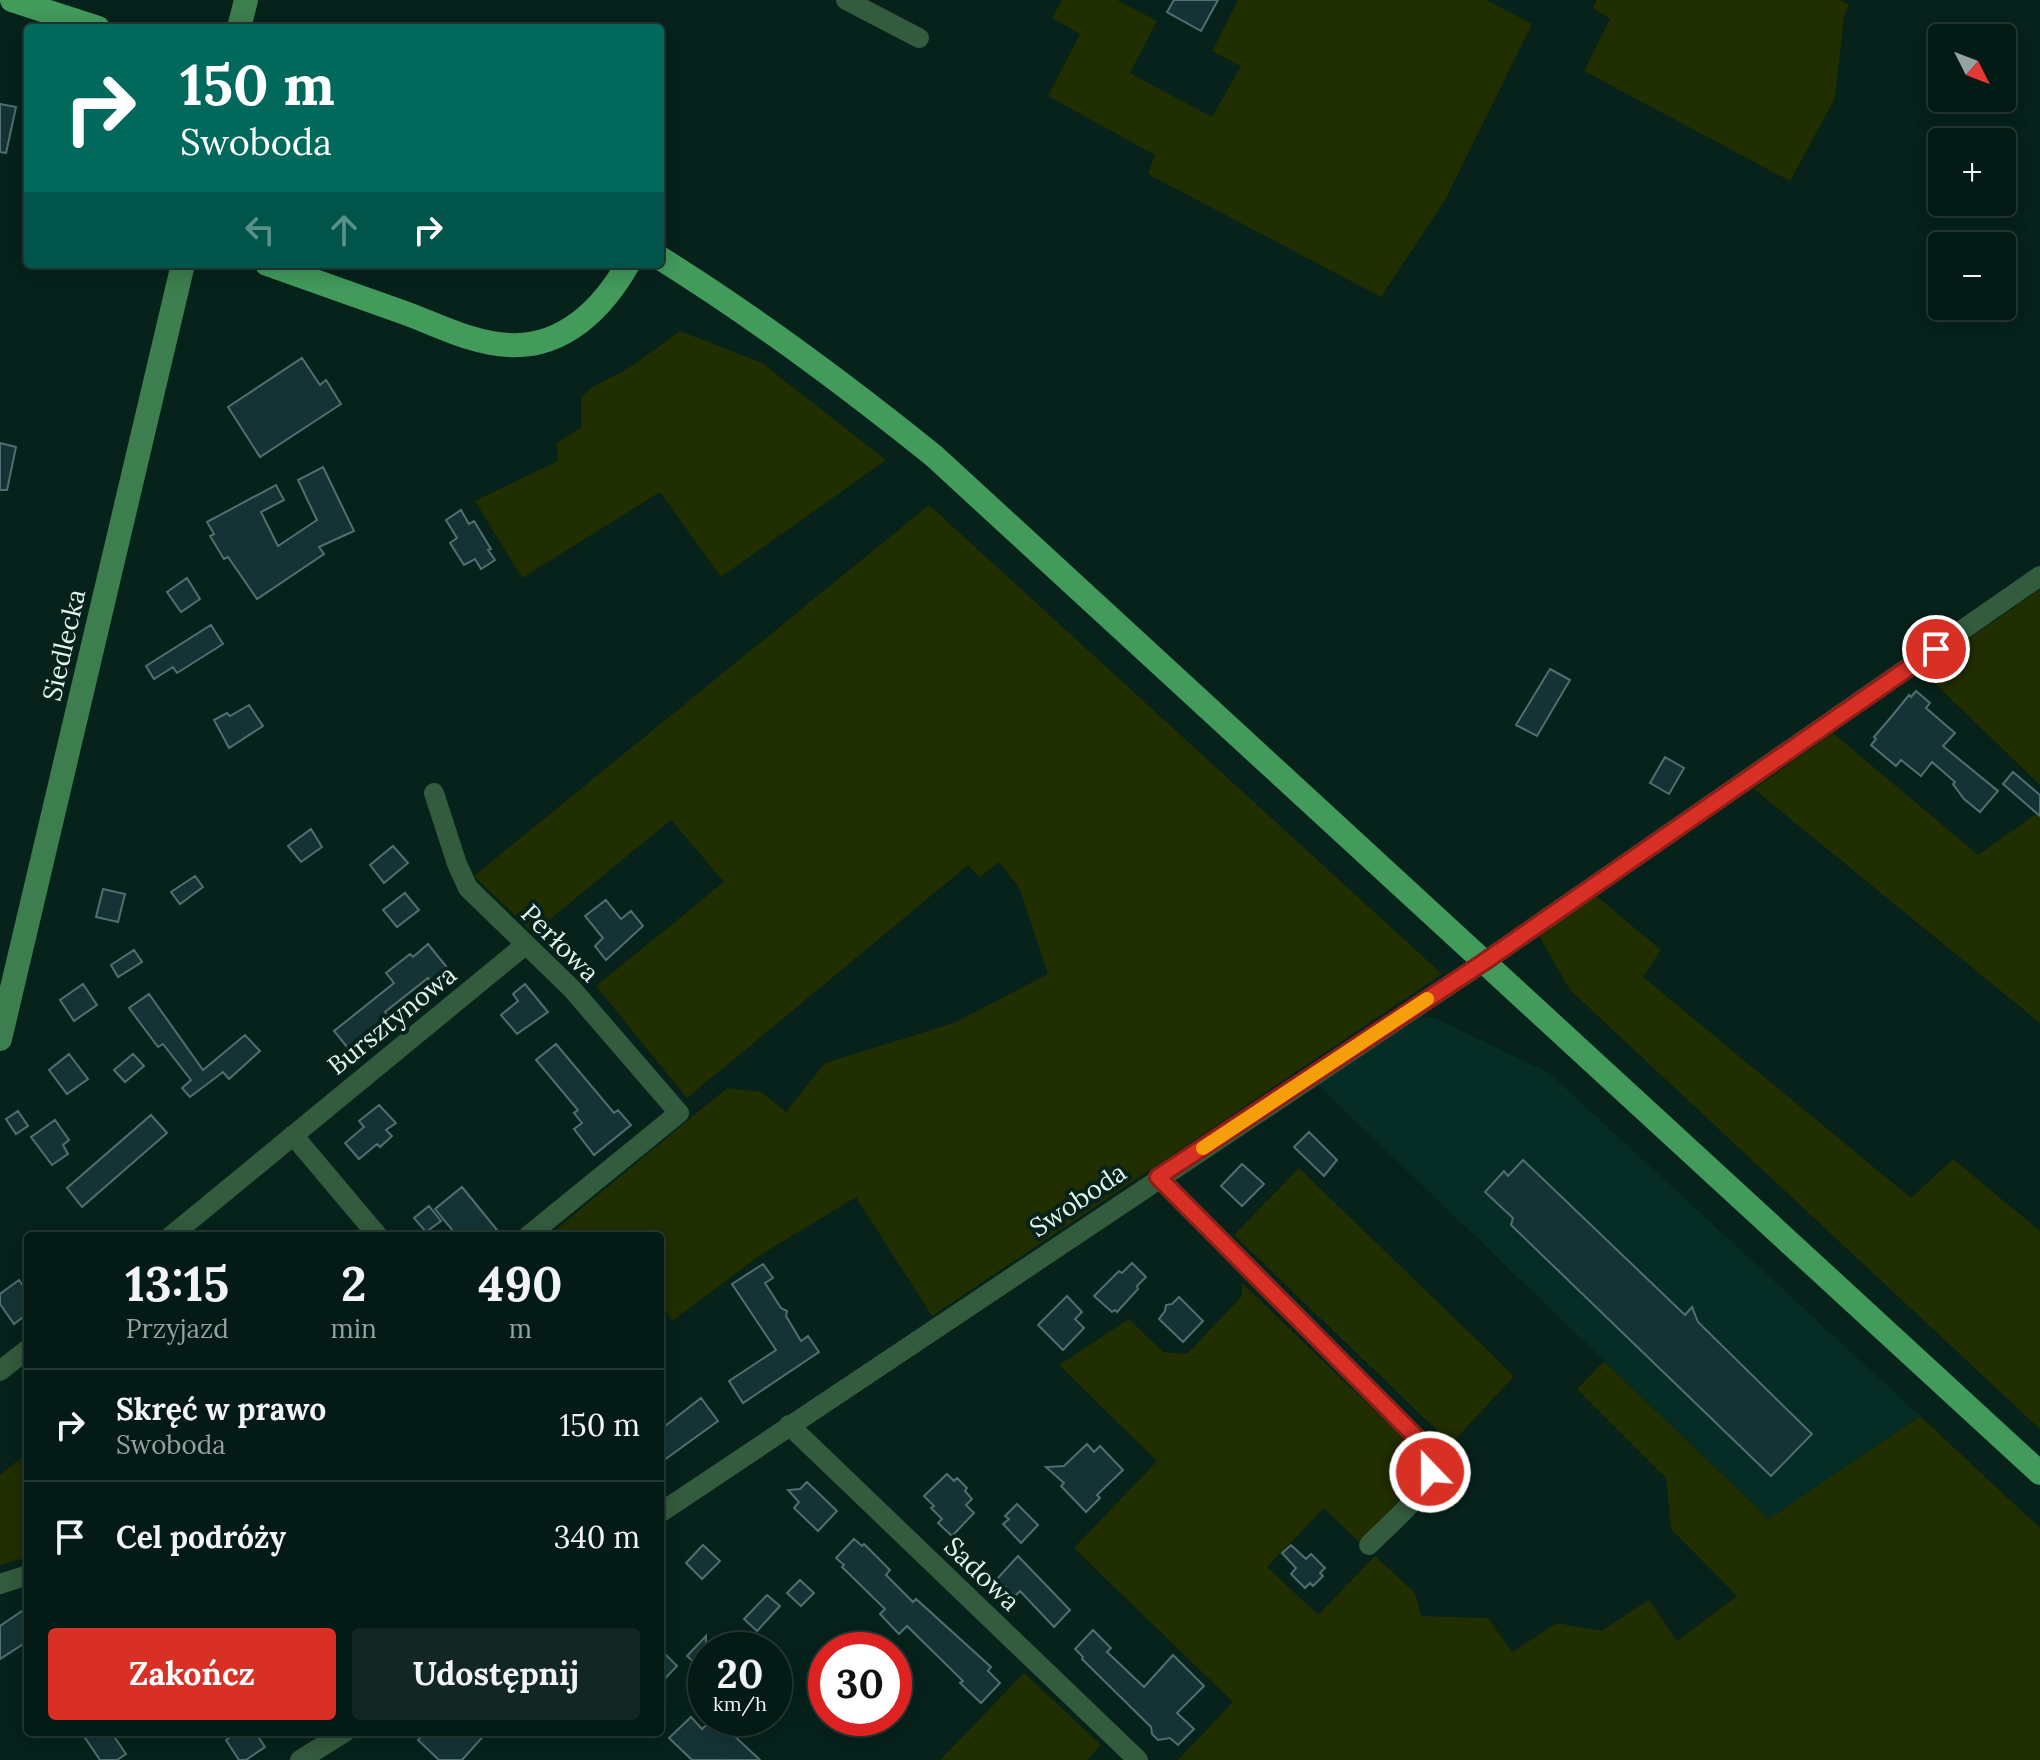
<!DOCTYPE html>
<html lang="pl">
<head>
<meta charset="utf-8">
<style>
  body { margin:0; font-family:Lora,serif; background:#122722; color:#f1f3f6; height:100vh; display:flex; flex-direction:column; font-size:30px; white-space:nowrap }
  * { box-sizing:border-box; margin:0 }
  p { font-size:26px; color:#97a1a0 }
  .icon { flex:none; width:44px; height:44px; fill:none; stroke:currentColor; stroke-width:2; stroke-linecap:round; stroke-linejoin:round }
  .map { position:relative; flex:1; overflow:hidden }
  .side { position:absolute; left:24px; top:1232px; width:640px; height:504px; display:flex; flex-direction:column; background:#041a14; border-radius:8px; box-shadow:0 4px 20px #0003,0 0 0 2px #253834 }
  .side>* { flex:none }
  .top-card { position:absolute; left:24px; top:24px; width:640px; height:244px; border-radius:8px; box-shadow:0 4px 20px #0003,0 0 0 2px #253834; background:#00695c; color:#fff; overflow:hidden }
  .needle { width:52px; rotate:132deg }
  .controls { position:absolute; left:1928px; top:24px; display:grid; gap:16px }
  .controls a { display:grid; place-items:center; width:88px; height:88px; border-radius:8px; background:#041a14; box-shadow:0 4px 20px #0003,0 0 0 2px #253834; font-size:40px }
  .speed { position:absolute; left:688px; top:1632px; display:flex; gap:16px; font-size:40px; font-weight:700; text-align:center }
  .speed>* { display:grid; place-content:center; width:104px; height:104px; border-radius:50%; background:#041a14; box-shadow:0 4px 20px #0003,0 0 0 2px #253834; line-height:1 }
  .speed small { font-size:20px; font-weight:400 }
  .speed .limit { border:12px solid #d22; background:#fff; color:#111 }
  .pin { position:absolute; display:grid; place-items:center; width:68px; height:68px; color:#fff; margin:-34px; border:4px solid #fff; border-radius:50%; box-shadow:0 2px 8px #0007 }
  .me { position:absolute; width:88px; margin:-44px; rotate:338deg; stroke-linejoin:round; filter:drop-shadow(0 0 6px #0008) }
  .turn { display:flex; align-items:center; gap:28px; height:168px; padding:0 24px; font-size:36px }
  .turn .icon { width:104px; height:104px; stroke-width:2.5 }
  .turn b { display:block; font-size:56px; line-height:68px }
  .lanes { display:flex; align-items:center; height:76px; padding:0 24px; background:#0003; justify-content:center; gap:40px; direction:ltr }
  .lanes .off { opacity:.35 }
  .eta { display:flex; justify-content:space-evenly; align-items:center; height:136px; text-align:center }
  .eta b { font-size:48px; font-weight:800; line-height:56px }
  .action { display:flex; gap:16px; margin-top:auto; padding:16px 24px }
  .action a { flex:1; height:92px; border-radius:8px; background:#d93025; color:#fff; font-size:32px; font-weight:800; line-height:92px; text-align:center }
  .action a+a { background:#122722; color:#f1f3f6 }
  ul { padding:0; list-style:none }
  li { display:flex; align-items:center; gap:24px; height:112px; padding:0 24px; border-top:2px solid #253834 }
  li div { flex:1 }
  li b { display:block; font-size:30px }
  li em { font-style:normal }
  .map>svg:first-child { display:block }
</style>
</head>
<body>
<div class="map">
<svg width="2040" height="1760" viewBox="0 0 2040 1760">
  <rect width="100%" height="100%" fill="#06221b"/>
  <path fill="#052d25" d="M1414,1015L1435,1018L1549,1073L1920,1416L1769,1519L1315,1082Z"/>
  <path fill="#202e00" d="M1062,0H1117L1157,21L1130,73L1212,117L1241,66L1212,51L1238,0H1486L1532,24L1445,200L1381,297L1148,174L1155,155L1048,96L1080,34L1052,18Z
    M1597,0H1840L1849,5L1844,17L1835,98L1790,181L1584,71L1610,19L1593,8Z
    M680,331L762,363L886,460L721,577L660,492L522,578L475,501L558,461L556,443L581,428V397L594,386L626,370Z
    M929,505L1442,974L932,1316L856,1197L762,1254L672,1321L660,1302V1236H548L727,1088L761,1092L786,1112L825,1063L954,1023L1048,974L1019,887L999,862L980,877L968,865L687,1098L596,986L724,882L671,820L533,933L474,876Z
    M2040,589V785L1922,671Z
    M1833,733L1978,855L2040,811V1023L1754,789Z
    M1594,894L1661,950L1643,977L1911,1198L1953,1159L2040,1231V1429L1570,990L1536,931Z
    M1299,1168L1514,1376L1451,1444L1234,1235Z
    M1242,1283L1426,1460L1425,1474L1359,1542L1324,1508L1267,1567L1318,1615L1375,1556L1415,1593L1421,1616L1488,1618L1512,1652L1557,1623L1601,1631L1649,1600L1677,1641L1737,1596L1671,1529L1666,1478L1577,1389L1604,1361L1769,1519L1920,1416L2040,1528V1760H1178L1233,1702L1074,1548L1157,1461L1059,1365L1129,1319L1163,1352L1187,1354L1242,1296Z
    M28,1452V1557L0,1565V1475Z
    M1024,1673L1101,1745L1087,1760H940Z"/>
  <path fill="#153335" stroke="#506f71" stroke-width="2" d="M1174,0H1218L1201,31L1167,12Z
    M0,104L16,107L6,153L0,152Z
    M302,358L320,385L326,380L341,404L260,457L228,407Z
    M0,443L16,447L7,490H0Z
    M323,467L354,531L319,547L324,554L257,599L228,557L224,559L210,536L214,534L207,522L276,485L284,500L261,512L278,546L317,520L298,480Z
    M461,510L469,524L474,521L491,549L488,550L495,560L481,569L475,559L464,565L450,543L457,538L446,520Z
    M187,578L200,599L181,612L167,592Z
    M211,625L223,644L177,673L173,667L154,679L146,666Z
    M1550,669L1570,680L1537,736L1516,725Z
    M1916,691L1930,703L1926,708L1955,733L1943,746L1998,791L1980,812L1964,799L1953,784L1955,782L1932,762L1921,776L1901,760L1896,766L1871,745L1876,739L1874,737L1892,716L1909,695L1911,697Z
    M249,705L263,726L229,748L214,720L227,713L230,716Z
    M1665,757L1684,768L1669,794L1650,783Z
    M2013,772L2040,795V816L2003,784Z
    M311,829L322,847L301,862L288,846Z
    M393,846L408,863L384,883L370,865Z
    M195,876L203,887L180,904L171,892Z
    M103,889L125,894L118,922L96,917Z
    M405,893L419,910L397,927L383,910Z
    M606,900L621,919L631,911L643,926L606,960L595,946L603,938L585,916Z
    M428,944L449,970L433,984L428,978L385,1012L390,1019L352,1053L334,1031L394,983L386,973L410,954L413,957Z
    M134,950L142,962L118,977L111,965Z
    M83,984L97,1005L74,1021L60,1000Z
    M525,984L548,1012L517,1034L501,1015L518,1001L513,994Z
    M149,994L203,1070L245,1035L260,1051L229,1079L223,1072L190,1097L182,1088L191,1080L163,1044L158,1047L129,1008Z
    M556,1044L614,1113L618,1110L631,1125L594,1155L574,1129L582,1123L574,1113L578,1110L536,1060Z
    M69,1054L88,1079L67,1094L49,1070Z
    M133,1054L144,1066L125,1082L114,1070Z
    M379,1105L396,1123L386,1130L392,1136L380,1147L377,1144L359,1159L345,1143L364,1127L359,1121Z
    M18,1111L28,1126L16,1134L6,1119Z
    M151,1115L167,1133L82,1207L67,1188Z
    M55,1120L69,1140L63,1145L68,1154L52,1165L31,1137Z
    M1309,1132L1337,1160L1324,1176L1294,1147Z
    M1523,1160L1685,1315L1692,1307L1698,1322L1812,1434L1771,1476L1511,1225L1513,1218L1485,1192L1504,1171L1508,1176Z
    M1242,1164L1264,1184L1242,1206L1221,1186Z
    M462,1187L502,1236H457L435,1209Z
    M429,1206L441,1221L426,1232L414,1218Z
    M1132,1263L1146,1277L1137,1286L1138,1289L1117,1312L1115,1310L1112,1312L1094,1296L1119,1271L1122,1273Z
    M763,1264L773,1278L765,1283L781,1308L787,1311L786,1316L801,1341L808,1336L819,1352L743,1403L729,1381L776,1350L732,1284Z
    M19,1280L28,1293V1313L14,1324L0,1304V1294Z
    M1067,1296L1082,1312L1075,1319L1084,1328L1063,1350L1038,1325Z
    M1179,1297L1203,1321L1183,1342L1159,1319L1165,1311L1166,1305L1172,1304Z
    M701,1398L718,1421L660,1463V1430Z
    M1087,1444L1094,1452L1100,1446L1123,1470L1097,1495L1100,1498L1086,1512L1061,1486L1064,1483L1046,1467L1064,1466Z
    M947,1474L954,1481L957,1478L967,1488L965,1491L972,1499L966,1505L974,1513L952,1536L938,1523L942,1519L931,1508L934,1506L924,1496Z
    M807,1482L837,1511L818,1531L794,1508L799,1502L788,1490L800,1489Z
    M1017,1504L1038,1525L1021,1543L1003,1524L1009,1519L1005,1516Z
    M854,1539L862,1546L864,1544L890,1570L886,1575L913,1602L916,1599L991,1667L988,1671L1000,1683L981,1703L960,1683L963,1681L907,1626L899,1634L880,1614L885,1609L842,1567L844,1565L836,1558Z
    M703,1545L720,1561L702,1579L686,1563Z
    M1291,1545L1306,1559L1311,1554L1325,1568L1320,1573L1323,1576L1313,1586L1310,1583L1305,1588L1291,1574L1296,1568L1282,1553Z
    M1018,1556L1070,1610L1054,1627L1020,1591L1015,1596L997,1579Z
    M800,1580L814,1593L801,1606L787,1593Z
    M767,1595L780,1606L757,1631L744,1619Z
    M28,1607V1641L0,1659V1626Z
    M1093,1630L1111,1648L1107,1652L1144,1687L1173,1655L1204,1686L1177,1713L1194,1729L1178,1745L1170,1738L1158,1740L1152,1734L1151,1727L1082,1659L1083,1657L1075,1649Z
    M706,1636V1673L687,1656Z
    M660,1649L677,1666L660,1684Z
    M691,1717L702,1729L714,1718H743L729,1731L760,1760H692L669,1738Z
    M81,1732H111L126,1754L117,1760H100Z
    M238,1732H255L265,1747L246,1760H239L226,1740Z
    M426,1732H487L462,1760H439L418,1740Z"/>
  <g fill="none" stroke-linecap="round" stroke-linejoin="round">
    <path stroke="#335b3d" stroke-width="20" d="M846,0L919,38
      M434,793L457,864L468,888L572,989L679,1113L528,1236
      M293,1135L378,1236
      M1158,1177L1426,1447C1429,1455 1432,1463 1430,1472C1427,1494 1385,1528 1369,1545
      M171,1236L525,945
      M0,1371L28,1349
      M789,1425L1138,1760
      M660,1513L1484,962L2040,576
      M0,1584L28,1575
      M300,1760L345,1732"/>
    <path stroke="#3c7e4e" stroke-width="24" d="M239,28L246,0
      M0,1039L183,264"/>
    <path stroke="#429a5b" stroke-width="24" d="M12,0L98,28
      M660,258C756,318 846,385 934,456C1302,796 1672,1133 2040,1473
      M267,264C313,280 359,297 405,313C438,325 474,344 509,345C564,348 603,308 628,264"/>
  </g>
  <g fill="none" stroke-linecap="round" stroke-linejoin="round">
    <g stroke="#8d1f18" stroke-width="20">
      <path id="route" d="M1430,1472V1459L1426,1447L1158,1177L1484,962L1936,649"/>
    </g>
    <use href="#route" stroke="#d93025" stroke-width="14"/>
    <path stroke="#f59e0b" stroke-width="14" d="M1203,1148L1427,999"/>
  </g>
  <g text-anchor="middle" stroke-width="8" stroke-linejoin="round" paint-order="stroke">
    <g font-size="26" fill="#e4f4ef" stroke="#06221b">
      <text transform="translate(64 645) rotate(-77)" y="9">Siedlecka</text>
      <text transform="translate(560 943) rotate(45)" y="9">Perłowa</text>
      <text transform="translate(392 1020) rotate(-39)" y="9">Bursztynowa</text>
      <text transform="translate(1078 1200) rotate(-34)" y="9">Swoboda</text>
      <text transform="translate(982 1574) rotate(44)" y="9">Sadowa</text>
    </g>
  </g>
</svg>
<div class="controls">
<a><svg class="needle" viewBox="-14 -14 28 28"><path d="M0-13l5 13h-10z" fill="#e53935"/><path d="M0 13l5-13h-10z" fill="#97a1a0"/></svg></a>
<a>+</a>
<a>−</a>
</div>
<div class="speed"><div>20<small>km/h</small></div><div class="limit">30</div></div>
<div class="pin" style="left:1936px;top:649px;background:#d93025"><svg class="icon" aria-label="arrive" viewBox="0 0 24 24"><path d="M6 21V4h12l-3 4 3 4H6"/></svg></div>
<svg class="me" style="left:1430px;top:1472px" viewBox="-20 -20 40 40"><circle r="17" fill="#d93025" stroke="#fff" stroke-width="3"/><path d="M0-11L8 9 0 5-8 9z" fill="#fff"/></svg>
<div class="top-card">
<div class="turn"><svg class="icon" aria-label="right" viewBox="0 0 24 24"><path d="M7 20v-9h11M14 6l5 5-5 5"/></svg><div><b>150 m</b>Swoboda</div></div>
<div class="lanes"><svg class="icon off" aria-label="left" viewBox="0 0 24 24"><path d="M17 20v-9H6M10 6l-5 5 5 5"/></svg><svg class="icon off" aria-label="ahead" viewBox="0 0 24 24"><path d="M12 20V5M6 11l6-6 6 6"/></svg><svg class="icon" aria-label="right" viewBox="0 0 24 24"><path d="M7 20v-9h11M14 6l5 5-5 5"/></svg></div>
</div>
<section class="side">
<div class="eta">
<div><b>13:15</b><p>Przyjazd</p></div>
<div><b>2</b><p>min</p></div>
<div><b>490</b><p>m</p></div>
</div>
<ul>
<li><svg class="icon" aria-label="right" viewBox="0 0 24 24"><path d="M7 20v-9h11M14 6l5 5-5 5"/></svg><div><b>Skręć w prawo</b><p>Swoboda</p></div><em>150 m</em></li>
<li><svg class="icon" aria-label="arrive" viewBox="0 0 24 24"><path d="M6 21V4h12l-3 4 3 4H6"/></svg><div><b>Cel podróży</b></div><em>340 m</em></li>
</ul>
<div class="action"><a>Zakończ</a><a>Udostępnij</a></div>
</section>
</div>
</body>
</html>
